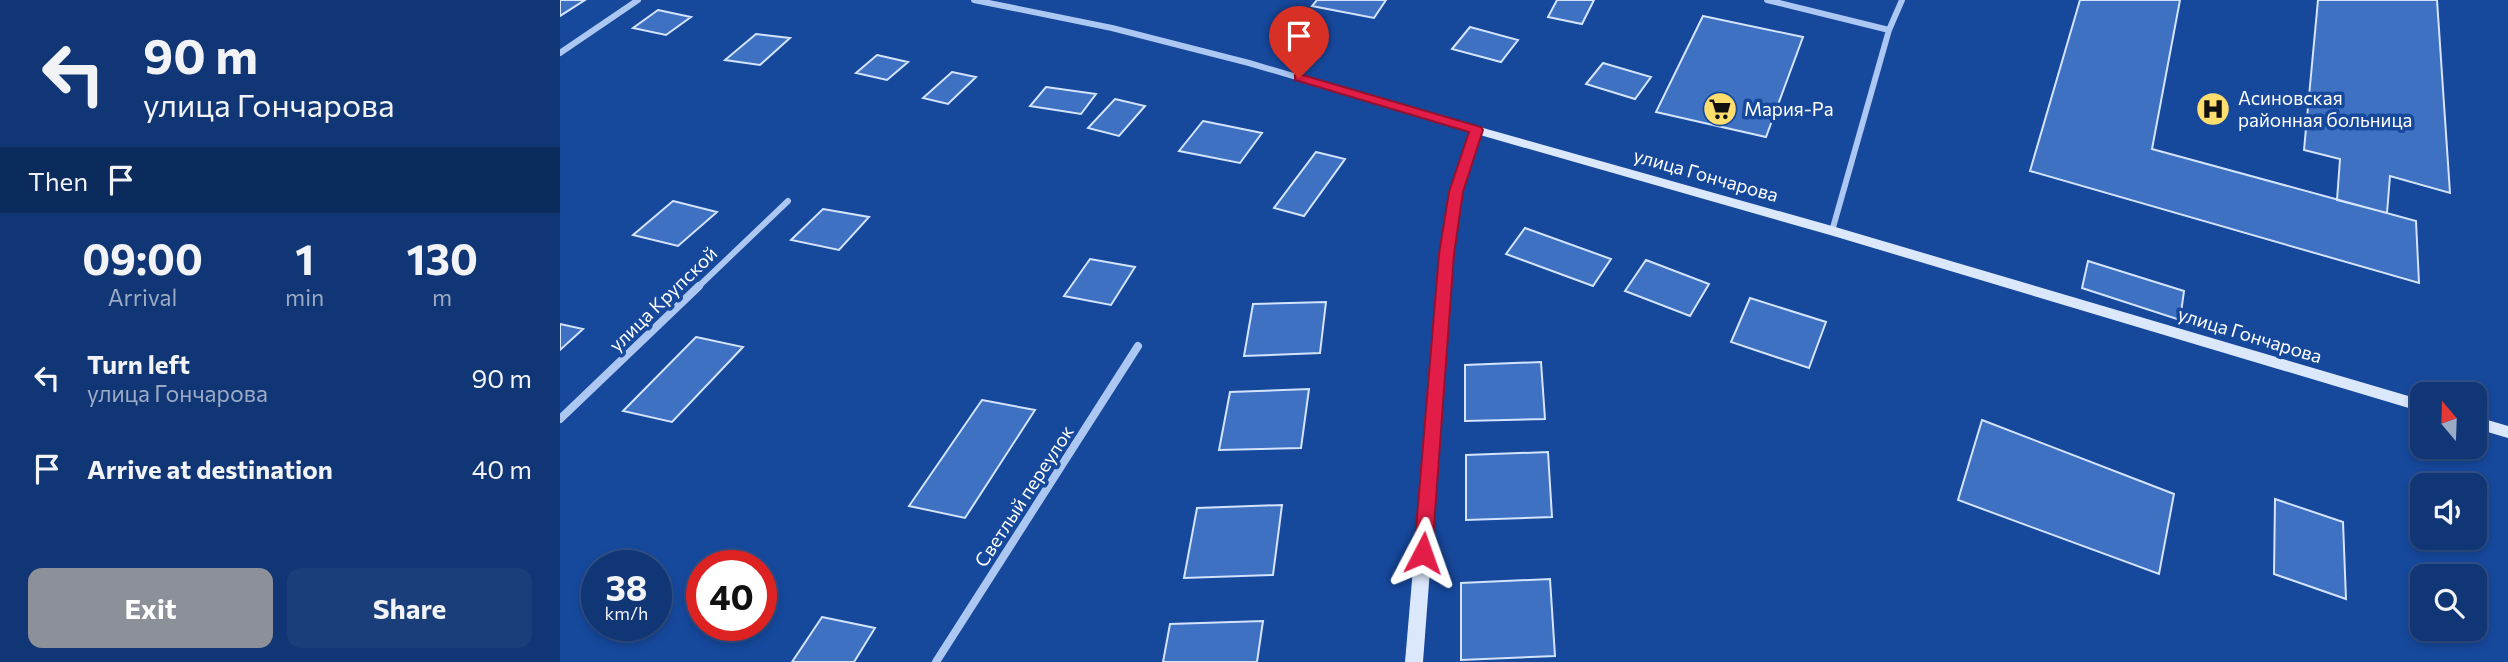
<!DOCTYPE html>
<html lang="en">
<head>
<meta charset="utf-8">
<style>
  body { margin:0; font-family:Commissioner,sans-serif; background:#193e7a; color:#f1f3f6; height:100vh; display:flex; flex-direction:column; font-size:26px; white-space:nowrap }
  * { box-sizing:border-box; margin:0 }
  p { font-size:23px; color:#9cabc5 }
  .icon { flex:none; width:38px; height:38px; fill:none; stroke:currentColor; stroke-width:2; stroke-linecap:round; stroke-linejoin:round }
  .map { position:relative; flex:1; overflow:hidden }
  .side { display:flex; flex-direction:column; background:#103675; width:560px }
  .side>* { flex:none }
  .banner { background:#103675; color:#f1f3f6; overflow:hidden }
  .needle { width:46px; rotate:341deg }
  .buttons { position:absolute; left:1850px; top:382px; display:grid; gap:14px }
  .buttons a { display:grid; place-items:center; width:77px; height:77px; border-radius:14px; background:#103675; box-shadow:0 4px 10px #0003,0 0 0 2px #305087; font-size:35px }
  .speed { position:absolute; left:21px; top:550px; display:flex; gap:14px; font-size:35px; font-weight:700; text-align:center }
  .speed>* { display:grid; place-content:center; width:91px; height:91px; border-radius:50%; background:#103675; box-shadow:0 4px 10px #0003,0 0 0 2px #305087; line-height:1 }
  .speed small { font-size:18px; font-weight:400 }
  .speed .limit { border:10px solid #d22; background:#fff; color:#111 }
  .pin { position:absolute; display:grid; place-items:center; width:60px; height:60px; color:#fff; margin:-72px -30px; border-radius:50% 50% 50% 0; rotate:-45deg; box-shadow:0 0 7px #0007 }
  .pin .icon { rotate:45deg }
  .me { position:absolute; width:77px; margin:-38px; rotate:4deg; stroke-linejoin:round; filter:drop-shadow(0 0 5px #0008) }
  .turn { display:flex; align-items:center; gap:24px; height:147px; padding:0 28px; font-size:32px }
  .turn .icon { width:91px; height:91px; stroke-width:2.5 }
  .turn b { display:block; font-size:49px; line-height:60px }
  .then { display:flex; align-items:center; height:66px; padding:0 28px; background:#0003; gap:14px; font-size:26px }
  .eta { display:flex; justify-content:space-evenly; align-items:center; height:119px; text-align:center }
  .eta b { font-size:42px; font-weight:700; line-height:49px }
  .cta { display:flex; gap:14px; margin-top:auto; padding:14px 28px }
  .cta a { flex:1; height:80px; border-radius:14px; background:#8c9099; color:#fff; font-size:28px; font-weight:700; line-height:80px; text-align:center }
  .cta a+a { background:#193e7a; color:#f1f3f6 }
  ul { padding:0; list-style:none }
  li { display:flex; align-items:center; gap:21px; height:91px; padding:0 28px }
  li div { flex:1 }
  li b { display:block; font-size:26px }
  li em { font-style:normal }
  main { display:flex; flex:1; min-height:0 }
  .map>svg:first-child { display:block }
</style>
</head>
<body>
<main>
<section class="side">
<div class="banner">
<div class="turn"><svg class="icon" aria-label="left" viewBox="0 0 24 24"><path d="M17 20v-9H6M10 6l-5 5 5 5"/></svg><div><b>90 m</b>улица Гончарова</div></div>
<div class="then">Then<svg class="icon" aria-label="arrive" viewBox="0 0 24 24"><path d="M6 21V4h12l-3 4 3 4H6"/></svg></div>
</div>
<div class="eta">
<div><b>09:00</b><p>Arrival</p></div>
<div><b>1</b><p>min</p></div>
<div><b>130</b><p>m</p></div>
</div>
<ul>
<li><svg class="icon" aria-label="left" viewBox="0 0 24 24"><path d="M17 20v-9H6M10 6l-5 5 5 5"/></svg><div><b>Turn left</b><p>улица Гончарова</p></div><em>90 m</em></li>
<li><svg class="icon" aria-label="arrive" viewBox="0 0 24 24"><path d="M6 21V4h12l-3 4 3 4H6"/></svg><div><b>Arrive at destination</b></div><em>40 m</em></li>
</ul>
<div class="cta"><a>Exit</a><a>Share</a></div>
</section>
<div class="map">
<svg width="1948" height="662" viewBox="0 0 1948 662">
  <rect width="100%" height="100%" fill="#16489c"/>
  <path fill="#3f71c2" stroke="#d4e4fd" stroke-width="2" d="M0,0H25L0,16Z
    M757,0H826L814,18L752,6Z
    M997,0H1034L1022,24L988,17Z
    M1520,0H1620L1592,149L1856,221L1859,283L1470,171Z
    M1758,0H1877L1890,193L1830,176L1827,213L1777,200L1780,159L1744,150Z
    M98,10L131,17L106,35L73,28Z
    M1143,16L1243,37L1206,137L1096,112Z
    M910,27L958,40L941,62L892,49Z
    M196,34L230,38L200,65L165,60Z
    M317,55L348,62L327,80L296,73Z
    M1043,63L1091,77L1075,99L1026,84Z
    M392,72L416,77L388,104L363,98Z
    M486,87L536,94L521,114L470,106Z
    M555,99L585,106L559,136L528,128Z
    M643,121L702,133L680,163L619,151Z
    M756,152L785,159L744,216L714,208Z
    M113,201L157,212L118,246L73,235Z
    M263,209L309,217L279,250L231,240Z
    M965,228L1051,259L1033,286L946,254Z
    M530,259L575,267L551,305L504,296Z
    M1086,260L1149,284L1130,316L1065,291Z
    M1528,261L1624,291L1620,320L1522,288Z
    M1190,298L1266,322L1249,368L1171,342Z
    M766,302L760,353L684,356L693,304Z
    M0,324L23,329L0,350Z
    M136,337L183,347L112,422L63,411Z
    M981,362L985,419L905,421V365Z
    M749,389L741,448L659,450L670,392Z
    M422,400L475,410L405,518L349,506Z
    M1422,420L1614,494L1599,574L1398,500Z
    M988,452L992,517L906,520V455Z
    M1715,499L1783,522L1786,599L1714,574Z
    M722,505L713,575L624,578L637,508Z
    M990,579L995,656L901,660V583Z
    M262,617L315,628L294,662H232Z
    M703,621L697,662H603L610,624Z"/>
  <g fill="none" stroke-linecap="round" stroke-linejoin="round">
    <path stroke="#acc7f2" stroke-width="6" d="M414,0L552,28L689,63L916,130
      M1207,0L1329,30
      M0,53L78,0
      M1272,231L1329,30L1342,0
      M138,287L228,201"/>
    <path stroke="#acc7f2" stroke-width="8" d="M0,419L139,286
      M376,662L578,346"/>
    <path fill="#dbe8fc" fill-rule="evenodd" d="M916,126L1272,226L1862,400V412L1270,235L920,135L902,192L894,254L863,662H845L880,254L890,192L910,130Z
      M1914,416L1948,426V438L1914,428Z"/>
  </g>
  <path fill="#e11d48" stroke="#92132f" stroke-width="2" d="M739,74L921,127L923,130L903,192L894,254L872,553L870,559L863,562L856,559L854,553L879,254L889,192L909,132L735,80V75Z"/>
  <defs>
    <g id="supermarket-disc" transform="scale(1.75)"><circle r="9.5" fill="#ffde6e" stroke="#16489c"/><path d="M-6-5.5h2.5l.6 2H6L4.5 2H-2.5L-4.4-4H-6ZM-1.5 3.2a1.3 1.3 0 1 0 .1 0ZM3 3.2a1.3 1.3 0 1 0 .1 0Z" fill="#111"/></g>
    <g id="hospital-disc" transform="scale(1.75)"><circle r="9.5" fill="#ffde6e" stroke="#16489c"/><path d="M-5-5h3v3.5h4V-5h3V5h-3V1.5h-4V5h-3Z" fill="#111"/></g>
  </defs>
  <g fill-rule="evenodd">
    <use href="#supermarket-disc" x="1160" y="109"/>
    <use href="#hospital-disc" x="1653" y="109"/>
  </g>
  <g text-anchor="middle" stroke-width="7" stroke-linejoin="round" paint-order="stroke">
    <g font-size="19" fill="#fff" stroke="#16489c" text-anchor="start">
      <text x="1678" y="105">Асиновская<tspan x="1678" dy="22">районная больница</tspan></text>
      <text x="1184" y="116">Мария-Ра</text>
    </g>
    <g font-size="19" fill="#fff" stroke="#16489c">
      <text transform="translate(1146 175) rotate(16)" y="7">улица Гончарова</text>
      <text transform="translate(103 299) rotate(-44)" y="7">улица Крупской</text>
      <text transform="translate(1690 335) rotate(17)" y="7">улица Гончарова</text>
      <text transform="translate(464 496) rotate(-57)" y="7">Светлый переулок</text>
    </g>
  </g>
</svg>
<div class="buttons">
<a><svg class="needle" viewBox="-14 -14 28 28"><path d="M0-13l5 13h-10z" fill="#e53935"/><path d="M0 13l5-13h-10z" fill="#9cabc5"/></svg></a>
<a><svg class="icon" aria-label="sound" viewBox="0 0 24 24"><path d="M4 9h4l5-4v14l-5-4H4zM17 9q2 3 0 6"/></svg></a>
<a><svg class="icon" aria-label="search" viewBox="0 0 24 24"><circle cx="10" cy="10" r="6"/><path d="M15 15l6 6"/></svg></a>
</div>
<div class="speed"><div>38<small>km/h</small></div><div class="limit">40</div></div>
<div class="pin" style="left:739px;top:78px;background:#d93025"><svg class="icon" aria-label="arrive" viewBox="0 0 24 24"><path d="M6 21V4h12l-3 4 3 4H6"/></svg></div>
<svg class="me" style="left:863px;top:553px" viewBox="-20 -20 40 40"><path d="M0-17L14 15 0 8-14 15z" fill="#e11d48" stroke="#fff" stroke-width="4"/></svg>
</div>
</main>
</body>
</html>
